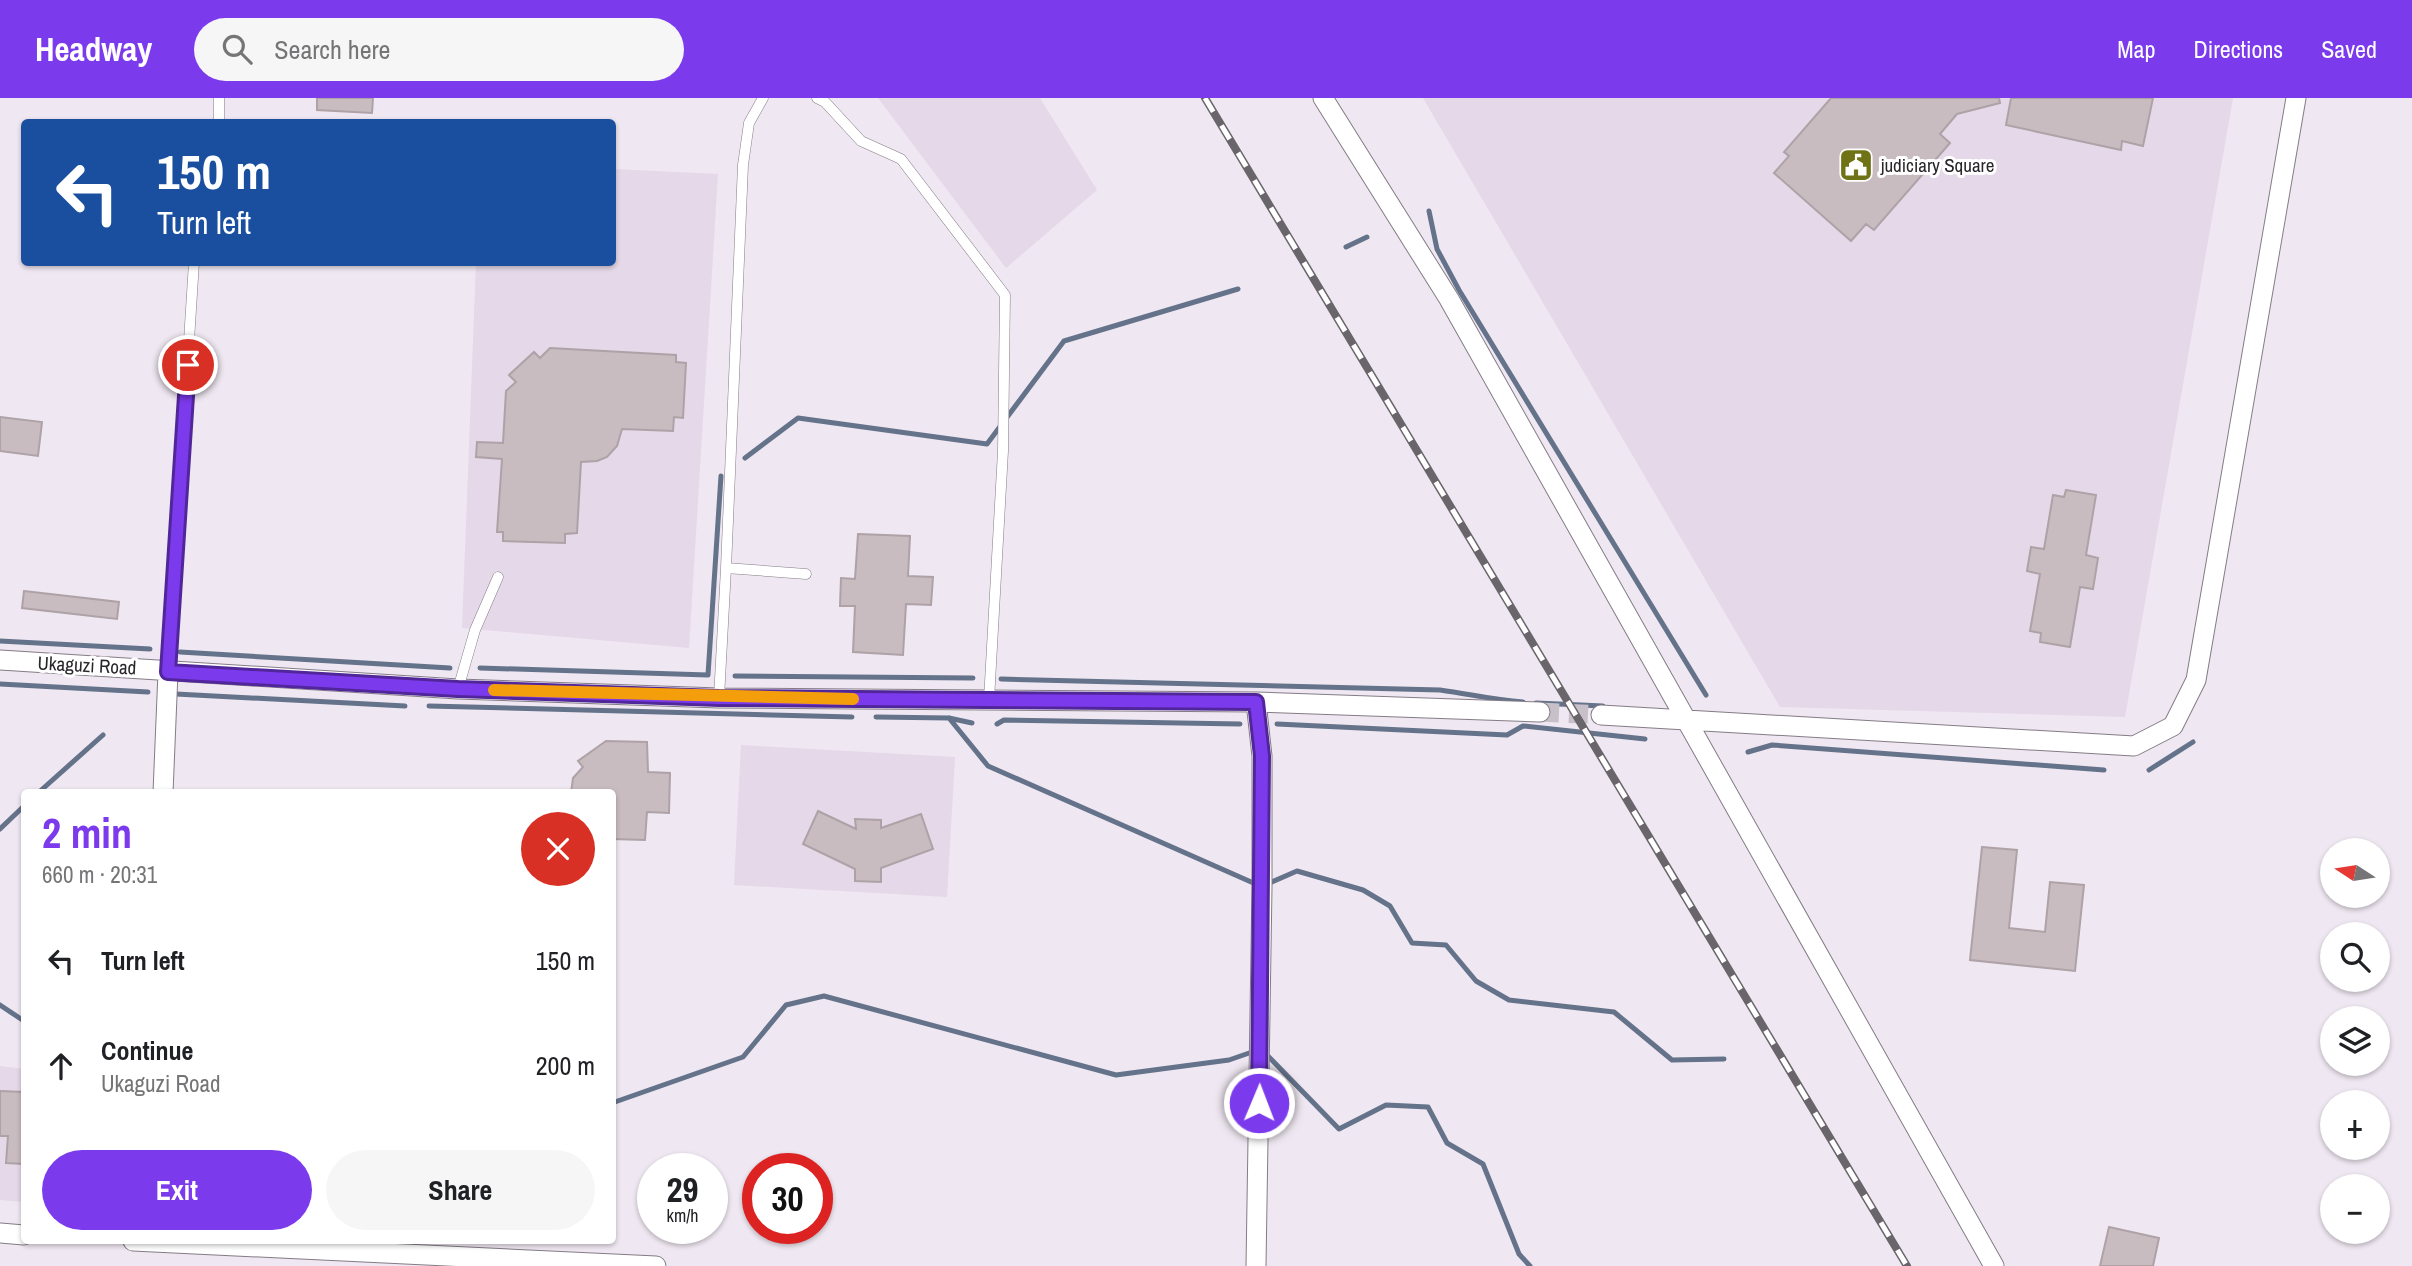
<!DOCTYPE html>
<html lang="en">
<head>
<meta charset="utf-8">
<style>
  body { margin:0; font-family:"Archivo Narrow",sans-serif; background:#f6f6f6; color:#202124; height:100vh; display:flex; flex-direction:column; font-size:26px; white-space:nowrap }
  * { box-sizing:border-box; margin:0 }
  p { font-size:23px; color:#757577 }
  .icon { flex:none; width:38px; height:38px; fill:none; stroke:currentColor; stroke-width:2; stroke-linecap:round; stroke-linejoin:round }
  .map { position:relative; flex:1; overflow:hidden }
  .side { position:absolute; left:21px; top:691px; width:595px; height:455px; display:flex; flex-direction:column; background:#fff; border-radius:7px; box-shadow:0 2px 5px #0004 }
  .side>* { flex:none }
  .top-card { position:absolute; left:21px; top:21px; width:595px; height:147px; border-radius:7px; box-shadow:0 2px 5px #0004; background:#1a4fa0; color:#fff; overflow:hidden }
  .needle { width:46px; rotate:282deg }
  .buttons { position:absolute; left:2320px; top:740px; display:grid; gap:14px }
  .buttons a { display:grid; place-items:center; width:70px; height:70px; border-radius:50%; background:#fff; box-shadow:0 2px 5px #0004; font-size:35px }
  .speed { position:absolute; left:637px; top:1055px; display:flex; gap:14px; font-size:35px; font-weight:700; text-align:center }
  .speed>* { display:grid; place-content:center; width:91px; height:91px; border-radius:50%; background:#fff; box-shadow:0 2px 5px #0004; line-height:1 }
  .speed small { font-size:18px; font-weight:400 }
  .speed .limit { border:10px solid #d22; background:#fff; color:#111 }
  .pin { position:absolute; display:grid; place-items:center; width:60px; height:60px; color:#fff; margin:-30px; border:4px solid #fff; border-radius:50%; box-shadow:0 2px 7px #0007 }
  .me { position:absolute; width:77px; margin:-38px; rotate:1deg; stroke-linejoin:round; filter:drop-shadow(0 0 5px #0008) }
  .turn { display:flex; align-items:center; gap:24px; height:147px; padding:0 21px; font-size:32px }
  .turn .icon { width:91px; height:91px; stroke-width:2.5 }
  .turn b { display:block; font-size:49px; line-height:60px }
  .round { display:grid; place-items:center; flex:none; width:74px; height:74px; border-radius:37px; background:#f6f6f6 }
  .headline { display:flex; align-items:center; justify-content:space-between; height:119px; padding:0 21px }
  h1 { font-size:42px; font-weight:800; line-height:52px; color:#7c3aed }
  .action { display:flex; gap:14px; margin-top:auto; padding:14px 21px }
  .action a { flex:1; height:80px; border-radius:42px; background:#7c3aed; color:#fff; font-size:28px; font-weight:800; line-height:80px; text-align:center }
  .action a+a { background:#f6f6f6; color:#202124 }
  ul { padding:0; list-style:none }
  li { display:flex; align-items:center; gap:21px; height:105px; padding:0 21px }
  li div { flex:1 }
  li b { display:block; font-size:26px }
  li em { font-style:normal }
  header { display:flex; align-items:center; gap:42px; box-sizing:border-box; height:98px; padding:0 35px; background:#7c3aed; color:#fff }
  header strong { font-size:33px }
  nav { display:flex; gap:38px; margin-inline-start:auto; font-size:24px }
  .search { width:490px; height:63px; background:#f6f6f6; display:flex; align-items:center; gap:18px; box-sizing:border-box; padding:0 24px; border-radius:38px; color:#757577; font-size:26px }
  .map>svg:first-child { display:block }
</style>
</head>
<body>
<header>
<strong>Headway</strong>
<div class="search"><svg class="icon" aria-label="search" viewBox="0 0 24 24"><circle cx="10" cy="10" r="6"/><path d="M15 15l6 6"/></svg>Search here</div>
<nav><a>Map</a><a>Directions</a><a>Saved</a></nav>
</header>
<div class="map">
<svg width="2412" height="1168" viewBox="0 0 2412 1168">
  <rect width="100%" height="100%" fill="#efe7f1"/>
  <path fill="#e5d8e8" d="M878,0H1040L1097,92L1006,170Z
    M1423,0H2233L2125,619L1780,609Z
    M613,71L718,76L689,550L462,530L476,165L612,164Z
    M741,647L955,659L947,799L734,787Z
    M0,968L24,971V1104L0,1102Z"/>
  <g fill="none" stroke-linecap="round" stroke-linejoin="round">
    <path stroke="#64728a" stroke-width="5" d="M1429,113L1437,151L1459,192L1706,597
      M1346,149L1367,139
      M745,360L798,320L987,346L1064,243L1238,191
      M0,543L150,551
      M180,554L450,570
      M480,570L708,577L721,378
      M735,578L973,580
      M1001,581L1440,592C1470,596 1492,602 1523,604
      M0,586L148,594
      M176,596L405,608
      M1536,605L1603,608
      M429,608L852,619
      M876,619L949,620L972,625
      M949,620L988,668L1258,787
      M997,626L1004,622L1240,626
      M1277,626L1507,637L1523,628L1645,641
      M1748,654L1772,647L2104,672
      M2149,672L2193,644
      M38,695L103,637
      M0,731L24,708
      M1267,786L1297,773L1363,792L1390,808L1412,845L1446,847L1476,883L1509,902L1614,914L1672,962L1724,961
      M0,907L24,923
      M1266,956L1339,1031L1386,1007L1428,1009L1447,1045L1483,1066L1519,1156L1530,1168
      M612,1005L743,959L786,907L824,898L1116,977L1229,962L1255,953"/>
  </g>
  <path fill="#c8bcc1" stroke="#aea2a7" stroke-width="2" d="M317,0H373L372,15L317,12Z
    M1831,0H1999L2000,5L1957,16L1940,36L1950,45L1874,132L1866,126L1851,143L1774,75L1789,58L1784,54Z
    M2011,0H2153L2143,48L2122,43L2121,52L2006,27Z
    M550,250L676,257V264L686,265L683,320L674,319L673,333L622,331L617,348L607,359L597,363L581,364L577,435L565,436V445L503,443V434H497L502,361L476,359L477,344L503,345L506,293L516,284L509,277L534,254L540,260Z
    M0,319L42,324L38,358L0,353Z
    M2066,392L2096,397L2086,457L2098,460L2093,491L2080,489L2070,549L2040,544L2041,535L2030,533L2040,476L2027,473L2031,449L2044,451L2053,397L2064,399Z
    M858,436L910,438L908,478L933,479L931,507L906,506L903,557L853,554L855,508H840L841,480L855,481Z
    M24,493L119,504L117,521L22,510Z
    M606,643L647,644L648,674L670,675L669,715L647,714L645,742L612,741V695H571L573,680L583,669L578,663Z
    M818,713L856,731L855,721L881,722V730L921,716L933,751L881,770V784L855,783V771L803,746Z
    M1982,749L2017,752L2009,830L2045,834L2050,784L2084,787L2075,873L1970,862Z
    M0,993L24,994V1066L6,1065L8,1038H0Z
    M2109,1129L2159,1140L2153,1168H2100Z"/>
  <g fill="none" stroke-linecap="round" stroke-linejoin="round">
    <path stroke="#c7c0c9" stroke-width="19" stroke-dasharray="19 10" stroke-linecap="butt" d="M1540,614L1601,617"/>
    <g stroke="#847c85" stroke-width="11">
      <path id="service" d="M817,0L825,4L861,43L901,61L1005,197L1003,353L989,602
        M219,24V0
        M726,470L743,67L749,25L763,0
        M168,573L194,164
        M458,591L475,532L498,479
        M719,600L726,470L806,476"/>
    </g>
    <g stroke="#847c85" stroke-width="21">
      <path id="minor" d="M1323,0L1449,201L1994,1168
        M0,562L458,591L719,600L1256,604L1540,614
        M1601,617L2134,648L2173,628L2196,582L2296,0
        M163,695L168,574
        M0,1135L24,1137
        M133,1143L656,1168
        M1256,1168L1262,789V658L1256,604"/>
    </g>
    <use href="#service" stroke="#fff" stroke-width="10"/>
    <use href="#minor" stroke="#fff" stroke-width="19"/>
    <g stroke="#6a656b" stroke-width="8">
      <path id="rail" d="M1205,0L1907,1168"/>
    </g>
    <use href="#rail" stroke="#fff" stroke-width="5" stroke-dasharray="16" stroke-linecap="butt"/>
  </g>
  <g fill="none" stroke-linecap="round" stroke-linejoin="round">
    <g stroke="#51269a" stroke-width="18">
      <path id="route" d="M188,267L168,574L458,591L719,600L1256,604L1262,658L1259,1005"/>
    </g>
    <use href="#route" stroke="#7c3aed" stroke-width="12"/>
    <path stroke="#f59e0b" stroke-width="12" d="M494,592L853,601"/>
  </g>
  <defs>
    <g id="civic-square" transform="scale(1.75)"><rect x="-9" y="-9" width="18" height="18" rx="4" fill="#707216" stroke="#fff"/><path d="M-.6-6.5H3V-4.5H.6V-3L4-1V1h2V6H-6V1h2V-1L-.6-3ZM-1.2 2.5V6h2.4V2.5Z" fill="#fff"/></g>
  </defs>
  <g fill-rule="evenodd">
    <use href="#civic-square" x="1856" y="67"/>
  </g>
  <g text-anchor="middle" stroke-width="6" stroke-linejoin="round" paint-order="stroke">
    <g font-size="19" fill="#29262a" stroke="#fff" text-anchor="start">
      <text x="1881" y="74">judiciary Square</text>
    </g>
    <g font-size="19" fill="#29262a" stroke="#fff">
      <text transform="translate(87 567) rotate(3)" y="7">Ukaguzi Road</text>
    </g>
  </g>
</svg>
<div class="buttons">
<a><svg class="needle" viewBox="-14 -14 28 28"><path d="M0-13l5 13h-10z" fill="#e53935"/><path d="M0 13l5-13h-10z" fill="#757577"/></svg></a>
<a><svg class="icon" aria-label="search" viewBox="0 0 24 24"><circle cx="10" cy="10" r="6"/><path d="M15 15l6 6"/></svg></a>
<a><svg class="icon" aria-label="layers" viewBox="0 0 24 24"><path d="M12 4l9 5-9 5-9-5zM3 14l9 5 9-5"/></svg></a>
<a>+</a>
<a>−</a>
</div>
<div class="speed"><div>29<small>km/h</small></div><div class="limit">30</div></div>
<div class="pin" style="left:188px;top:267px;background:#d93025"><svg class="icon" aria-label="arrive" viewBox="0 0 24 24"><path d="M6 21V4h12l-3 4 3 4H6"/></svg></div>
<svg class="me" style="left:1259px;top:1005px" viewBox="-20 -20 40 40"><circle r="17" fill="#7c3aed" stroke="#fff" stroke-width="3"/><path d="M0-11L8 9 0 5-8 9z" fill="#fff"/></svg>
<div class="top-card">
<div class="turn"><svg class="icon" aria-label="left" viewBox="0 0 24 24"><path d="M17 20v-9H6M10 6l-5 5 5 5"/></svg><div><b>150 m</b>Turn left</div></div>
</div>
<section class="side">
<div class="headline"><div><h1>2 min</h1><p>660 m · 20:31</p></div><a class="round" style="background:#d93025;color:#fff"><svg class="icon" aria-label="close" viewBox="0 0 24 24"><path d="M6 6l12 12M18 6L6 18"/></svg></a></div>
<ul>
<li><svg class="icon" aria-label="left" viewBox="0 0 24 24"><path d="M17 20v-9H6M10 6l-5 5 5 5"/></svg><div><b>Turn left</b></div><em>150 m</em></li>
<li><svg class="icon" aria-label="ahead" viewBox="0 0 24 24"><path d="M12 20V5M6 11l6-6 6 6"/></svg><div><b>Continue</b><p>Ukaguzi Road</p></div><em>200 m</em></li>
</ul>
<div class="action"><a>Exit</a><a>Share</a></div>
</section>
</div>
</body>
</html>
